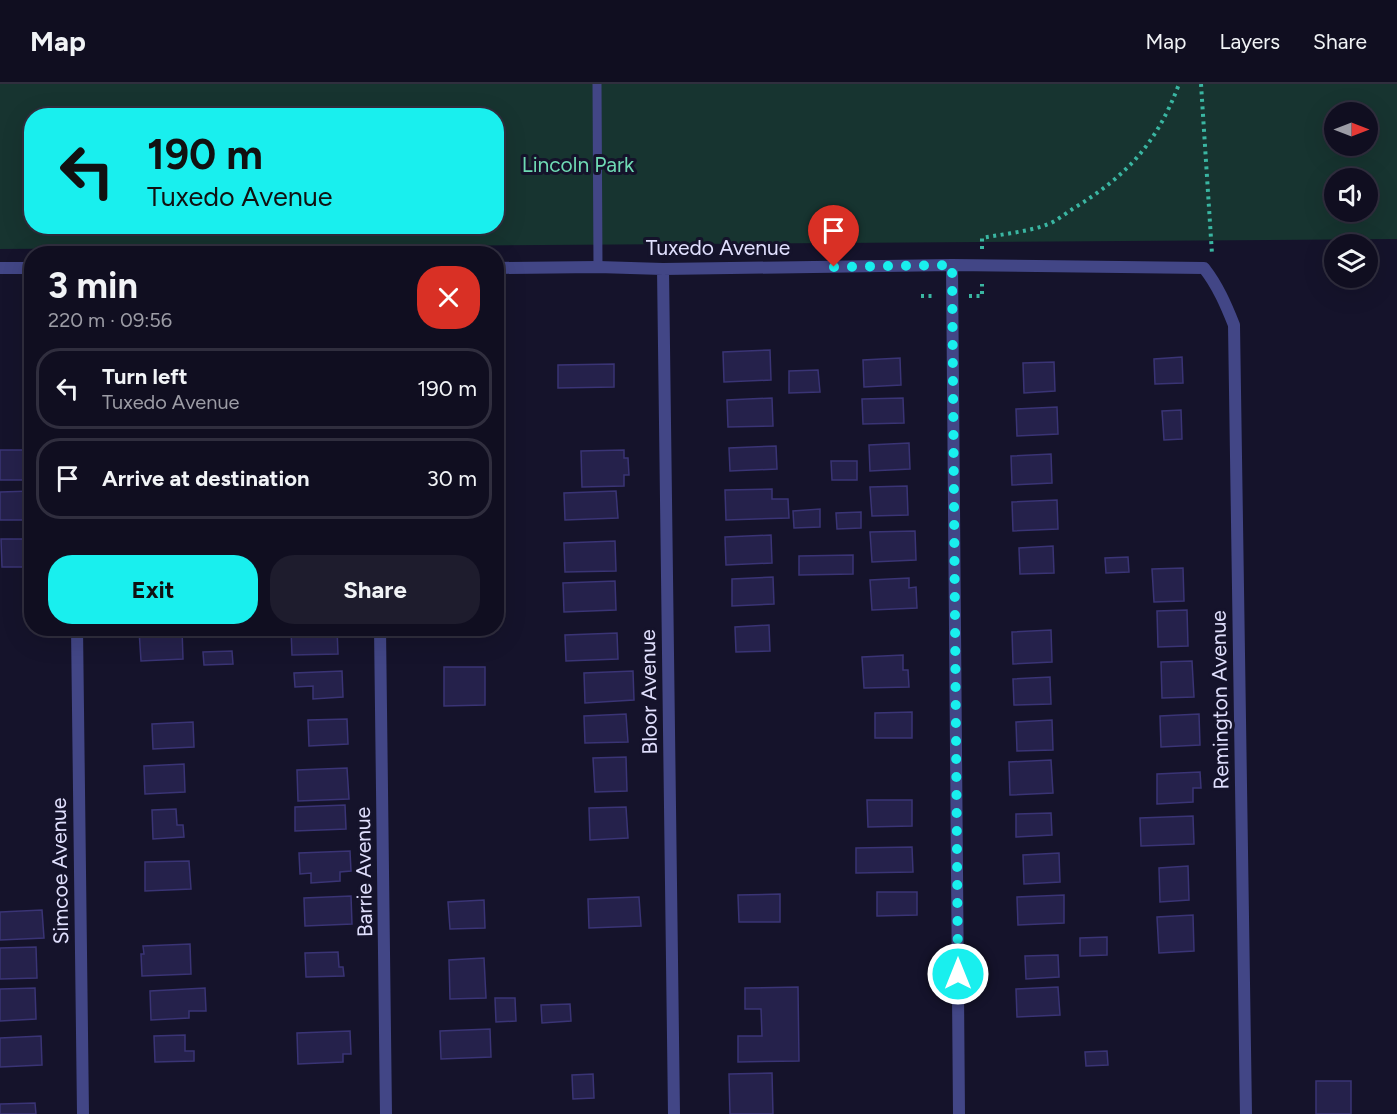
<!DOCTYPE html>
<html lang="en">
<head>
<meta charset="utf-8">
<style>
  body { margin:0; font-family:Figtree,sans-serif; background:#1e1c2d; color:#f1f3f6; height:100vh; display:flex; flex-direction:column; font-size:22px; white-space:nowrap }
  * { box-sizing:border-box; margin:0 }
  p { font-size:20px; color:#9c9ca5 }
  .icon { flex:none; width:33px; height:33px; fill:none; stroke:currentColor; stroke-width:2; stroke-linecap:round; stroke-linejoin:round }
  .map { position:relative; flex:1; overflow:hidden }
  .side { position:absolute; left:24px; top:162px; width:480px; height:390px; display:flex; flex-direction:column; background:#100e20; border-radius:24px; box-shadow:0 6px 24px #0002,0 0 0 2px #302e3e }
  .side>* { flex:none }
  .hud { position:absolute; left:24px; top:24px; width:480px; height:126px; border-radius:24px; box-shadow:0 6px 24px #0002,0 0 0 2px #302e3e; background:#19efee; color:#111; overflow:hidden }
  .needle { width:39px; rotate:90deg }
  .controls { position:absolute; left:1324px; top:18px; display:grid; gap:12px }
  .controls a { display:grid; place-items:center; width:54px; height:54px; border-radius:50%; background:#100e20; box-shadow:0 6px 24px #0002,0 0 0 2px #302e3e; font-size:30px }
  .pin { position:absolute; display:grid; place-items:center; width:51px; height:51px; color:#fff; margin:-62px -26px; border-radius:50% 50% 50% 0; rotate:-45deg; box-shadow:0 0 6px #0007 }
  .pin .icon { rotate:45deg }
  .me { position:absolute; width:66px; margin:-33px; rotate:0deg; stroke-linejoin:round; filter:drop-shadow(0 0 4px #0008) }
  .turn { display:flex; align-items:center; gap:21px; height:126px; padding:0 24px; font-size:27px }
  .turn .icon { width:78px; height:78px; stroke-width:2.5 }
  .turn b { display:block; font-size:42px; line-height:51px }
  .round { display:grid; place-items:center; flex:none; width:63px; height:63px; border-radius:24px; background:#1e1c2d }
  .head { display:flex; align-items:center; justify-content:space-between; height:102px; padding:0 24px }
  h1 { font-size:36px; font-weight:700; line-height:45px }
  .primary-button { display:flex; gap:12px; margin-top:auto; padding:12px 24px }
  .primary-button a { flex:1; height:69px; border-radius:24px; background:#19efee; color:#111; font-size:24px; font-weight:700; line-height:69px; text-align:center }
  .primary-button a+a { background:#1e1c2d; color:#f1f3f6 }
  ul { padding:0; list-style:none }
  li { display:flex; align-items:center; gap:18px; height:81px; margin:0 12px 9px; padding:0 12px; border:3px solid #302e3e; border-radius:24px }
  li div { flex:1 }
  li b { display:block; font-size:22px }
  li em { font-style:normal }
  header { display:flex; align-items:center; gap:36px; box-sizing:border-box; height:84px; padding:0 30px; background:#100e20; border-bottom:2px solid #302e3e }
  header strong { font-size:28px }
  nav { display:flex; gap:33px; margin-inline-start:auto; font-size:21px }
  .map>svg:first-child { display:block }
</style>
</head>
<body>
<header>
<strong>Map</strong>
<nav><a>Map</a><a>Layers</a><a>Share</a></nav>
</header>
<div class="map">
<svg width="1397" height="1030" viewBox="0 0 1397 1030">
  <rect width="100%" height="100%" fill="#15132b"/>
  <path fill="#173430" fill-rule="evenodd" d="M0,0H1397V155L0,165ZM1335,28H1368V62H1335ZM32,32H496V142H32ZM1335,94H1368V128H1335Z"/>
  <path fill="#25214b" stroke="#3a3475" stroke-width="1.5" d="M770,266L771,296L724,298L723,268Z
    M1182,273L1183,299L1155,300L1154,275Z
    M900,274L901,301L864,303L863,276Z
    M1054,278L1055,307L1024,309L1023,279Z
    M614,280V303L558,304V281Z
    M818,286L820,308L789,309V287Z
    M772,314L773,342L728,343L727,316Z
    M903,314L904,339L863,340L862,315Z
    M1057,323L1058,350L1017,352L1016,325Z
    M1181,326L1182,355L1164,356L1162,327Z
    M909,359L910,385L870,387L869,361Z
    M776,362L777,385L730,387L729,364Z
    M0,366H31L32,396H0Z
    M624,366V374H628L629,391H624V402L582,403L581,367Z
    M1051,370L1052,399L1012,401L1011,372Z
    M831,377H857V396H832Z
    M907,402L908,431L872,432L870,403Z
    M772,405V415H788L789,434L726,436L725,406Z
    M32,407V436H0V408Z
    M616,407L618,434L565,436L564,409Z
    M1057,416L1058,445L1013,447L1012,418Z
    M820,425V443L794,444L793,427Z
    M861,428V444L837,445L836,429Z
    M915,447L916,476L872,478L870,448Z
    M771,451L772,479L726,481L725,453Z
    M1,455H29V483H2Z
    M615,457L616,487L565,488L564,459Z
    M1053,462L1054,489L1020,490L1019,464Z
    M853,471V490L799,491V472Z
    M1128,473L1129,488L1106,489L1105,474Z
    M1183,484L1184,517L1154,518L1152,485Z
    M773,493L774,520L732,522V495Z
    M909,494V504L916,503L917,524L872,526L870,496Z
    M615,497L616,526L564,528L563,499Z
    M1187,526L1188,562L1158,563L1157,527Z
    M769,541L770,567L736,568L735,543Z
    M337,544L338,570L292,571L291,545Z
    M182,545L183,575L141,577L139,546Z
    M1051,546L1052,578L1013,580L1012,548Z
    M617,549L618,575L566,577L565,551Z
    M232,567L233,580L204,581L203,568Z
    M903,571V586H908L909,603L864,604L862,573Z
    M1192,577L1194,613L1162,614L1161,578Z
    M444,583H485V621L444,622Z
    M342,587L343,613L313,615V602L295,603L294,589Z
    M633,587L634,616L585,619L584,589Z
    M1050,593L1051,620L1014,621L1013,595Z
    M912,628V654H875V629Z
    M626,630L628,658L585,659L584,632Z
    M1199,630L1200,661L1161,663L1160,632Z
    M347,635L348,660L309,662L308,636Z
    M1052,636L1053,666L1017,667L1016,638Z
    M193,638L194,663L153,665L152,640Z
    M626,673L627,707L595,708L593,674Z
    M1051,676L1053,709L1010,711L1009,678Z
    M184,680L185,708L145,710L144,682Z
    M347,684L349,715L298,717L297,686Z
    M1200,688L1201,704H1193V718L1157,720V690Z
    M867,716H912V742L868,743Z
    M345,721L346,745L295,747V723Z
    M626,723L628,754L590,756L589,724Z
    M176,725L177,741H183L184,753L153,755L152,726Z
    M1051,729L1052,751L1016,753V730Z
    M1193,732L1194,760L1141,762L1140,734Z
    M912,763L913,788L856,789V764Z
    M350,767L351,787L340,788V797L311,799V789L300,790L299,769Z
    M1059,769L1060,798L1024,800L1023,771Z
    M189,777L191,805L145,807V778Z
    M1188,782L1189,816L1160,818L1159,784Z
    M877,808H917V831L877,832Z
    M780,810V838H739L738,811Z
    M1064,811V839L1018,841L1017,813Z
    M351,812L352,840L305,842L304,814Z
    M639,813L641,842L589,844L588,815Z
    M484,816L485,844L450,845L448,818Z
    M42,826L44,854L0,856V828Z
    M1193,831L1194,867L1159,869L1157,833Z
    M1107,853V871L1080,872V854Z
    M190,860L191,890L142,892L141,870H144L143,862Z
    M36,863L37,894L0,895V864Z
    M338,868L339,883H343L344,892L306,893L305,869Z
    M1058,871L1059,893L1026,895L1025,872Z
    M484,874L486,914L450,915L449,876Z
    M798,903L799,977L738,978V952H762L761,925H745V904Z
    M1058,903L1060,931L1017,933L1016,905Z
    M35,904L36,935L0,937V905Z
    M205,904L206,927H189V934L151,936L150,907Z
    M495,914H515L516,937L496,938Z
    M570,920L571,937L542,939L541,921Z
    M490,945L491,973L441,975L440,947Z
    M350,947L351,970H343V978L298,980L297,949Z
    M185,951V967H194V977L155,978L154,952Z
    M41,952L42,981L0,983V954Z
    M1107,967L1108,981L1086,982L1085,968Z
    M772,989L773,1030H730L729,990Z
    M593,990L594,1014L573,1015L572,991Z
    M1316,997H1351V1030H1316Z
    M35,1019L36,1030H0V1020Z"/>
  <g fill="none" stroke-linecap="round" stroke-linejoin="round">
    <path stroke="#3ab6a2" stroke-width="4" stroke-dasharray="3 4.5" stroke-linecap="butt" d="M1201,0L1212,170
      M982,165V154C1003,150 1026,148 1046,141C1055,138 1065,130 1074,124C1127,92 1157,59 1179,0
      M921,212H934
      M969,212H982V200"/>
    <path stroke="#424686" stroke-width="9" d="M597,0L598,183"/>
    <path stroke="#424686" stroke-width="12" d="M952,181L959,1030
      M0,184H32
      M496,184L598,183L663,185L952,181L1204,184C1218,202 1226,221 1234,241L1246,1030
      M663,185L674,1030
      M77,544L83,1030
      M380,544L386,1030"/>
  </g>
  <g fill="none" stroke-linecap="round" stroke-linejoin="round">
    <path stroke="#19efee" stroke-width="10" stroke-dasharray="0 18" d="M834,183L952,181L958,890"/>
  </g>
  <g text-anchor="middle" stroke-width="6" stroke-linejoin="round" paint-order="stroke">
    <g font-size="21" fill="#6fdab4" stroke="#15132b">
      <text x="578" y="88">Lincoln Park</text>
    </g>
    <g font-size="21" fill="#e0dffd" stroke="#15132b">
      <text x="718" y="171">Tuxedo Avenue</text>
      <text transform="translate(649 608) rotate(-91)" y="7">Bloor Avenue</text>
      <text transform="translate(1220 616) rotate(-91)" y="7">Remington Avenue</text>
      <text transform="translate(60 787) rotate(-91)" y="7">Simcoe Avenue</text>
      <text transform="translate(364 788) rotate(-91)" y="7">Barrie Avenue</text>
    </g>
  </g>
</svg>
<div class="controls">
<a><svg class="needle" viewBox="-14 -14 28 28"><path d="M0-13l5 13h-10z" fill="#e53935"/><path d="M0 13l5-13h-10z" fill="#9c9ca5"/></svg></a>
<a><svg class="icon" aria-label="sound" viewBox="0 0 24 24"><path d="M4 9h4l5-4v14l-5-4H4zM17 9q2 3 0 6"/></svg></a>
<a><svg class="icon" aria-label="layers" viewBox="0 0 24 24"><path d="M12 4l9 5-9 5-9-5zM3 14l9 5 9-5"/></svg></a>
</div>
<div class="pin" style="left:834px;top:183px;background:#d93025"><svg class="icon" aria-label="arrive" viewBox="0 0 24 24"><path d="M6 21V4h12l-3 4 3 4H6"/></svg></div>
<svg class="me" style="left:958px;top:890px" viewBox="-20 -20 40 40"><circle r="17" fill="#19efee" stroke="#fff" stroke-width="3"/><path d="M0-11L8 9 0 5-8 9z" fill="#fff"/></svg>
<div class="hud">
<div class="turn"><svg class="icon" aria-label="left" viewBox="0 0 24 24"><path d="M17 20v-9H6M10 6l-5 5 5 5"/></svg><div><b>190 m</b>Tuxedo Avenue</div></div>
</div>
<section class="side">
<div class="head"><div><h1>3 min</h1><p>220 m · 09:56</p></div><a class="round" style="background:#d93025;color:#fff"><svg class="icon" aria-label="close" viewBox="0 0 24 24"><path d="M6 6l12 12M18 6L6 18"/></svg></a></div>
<ul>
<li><svg class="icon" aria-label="left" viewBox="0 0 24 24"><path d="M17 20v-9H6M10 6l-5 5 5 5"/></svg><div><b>Turn left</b><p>Tuxedo Avenue</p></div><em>190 m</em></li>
<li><svg class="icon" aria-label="arrive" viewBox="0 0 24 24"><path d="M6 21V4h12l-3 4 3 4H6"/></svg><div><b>Arrive at destination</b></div><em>30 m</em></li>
</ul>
<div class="primary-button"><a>Exit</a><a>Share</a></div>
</section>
</div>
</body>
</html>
